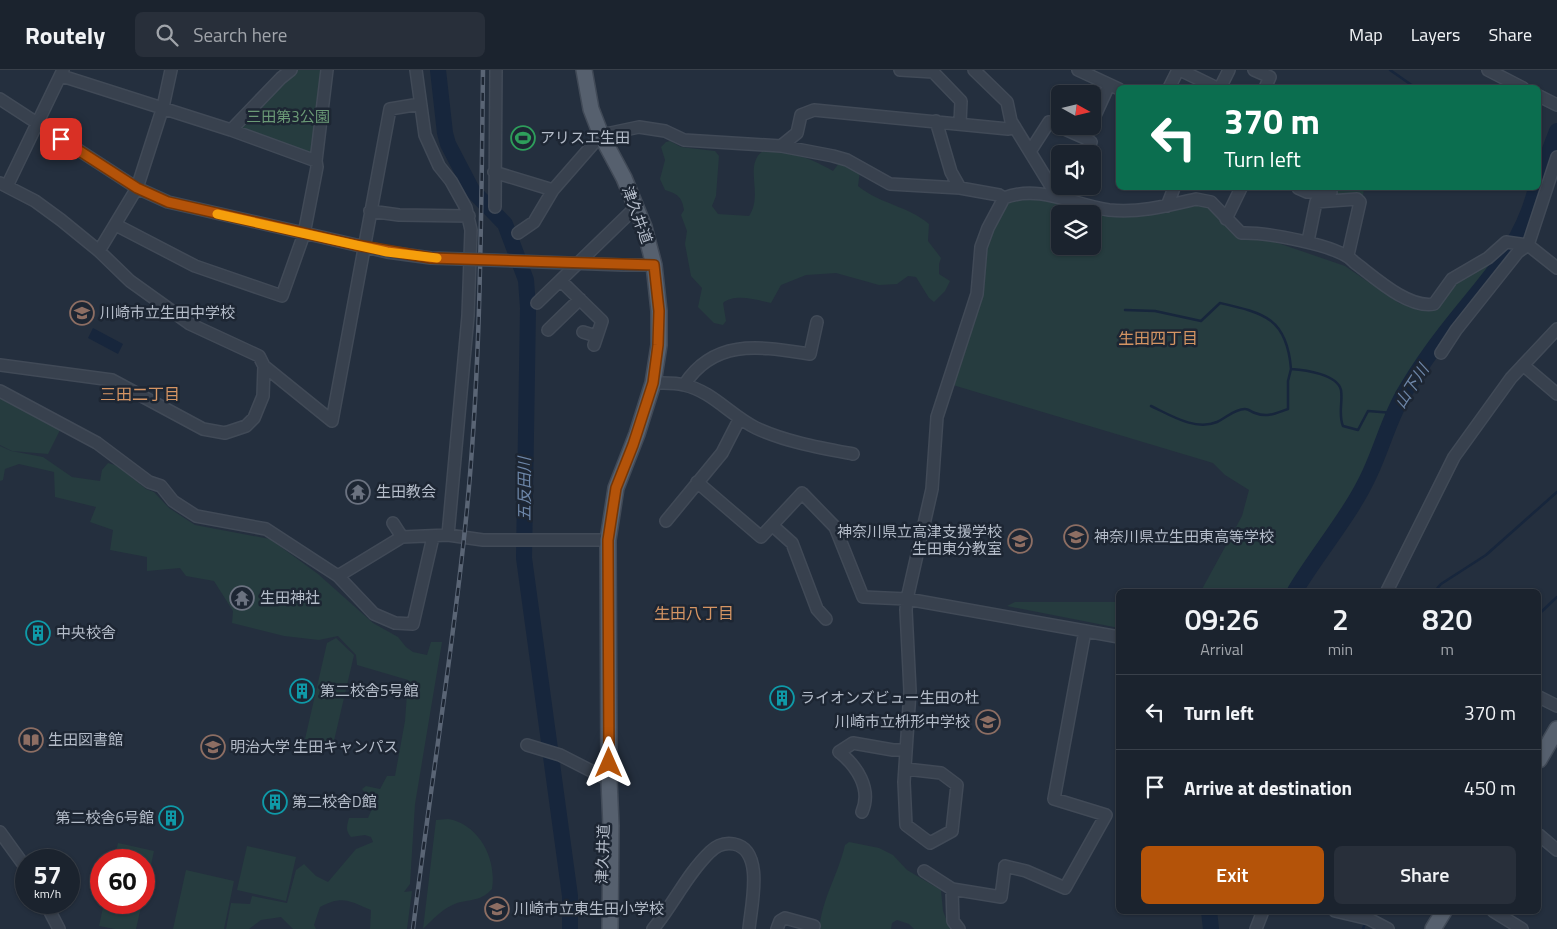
<!DOCTYPE html>
<html lang="en">
<head>
<meta charset="utf-8">
<style>
  body { margin:0; font-family:"Titillium Web","Noto Sans JP",sans-serif; background:#282f3a; color:#f1f3f6; height:100vh; display:flex; flex-direction:column; font-size:19px; white-space:nowrap }
  * { box-sizing:border-box; margin:0 }
  p { font-size:16px; color:#a0a4aa }
  .icon { flex:none; width:28px; height:28px; fill:none; stroke:currentColor; stroke-width:2; stroke-linecap:round; stroke-linejoin:round }
  .map { position:relative; flex:1; overflow:hidden }
  .details { position:absolute; left:1116px; top:519px; width:425px; height:325px; display:flex; flex-direction:column; background:#1b232e; border-radius:8px; box-shadow:0 1px 4px #0004,0 0 0 1px #39404a }
  .details>* { flex:none }
  .banner { position:absolute; left:1116px; top:15px; width:425px; height:105px; border-radius:8px; box-shadow:0 1px 4px #0004,0 0 0 1px #39404a; background:#0b6e4f; color:#fff; overflow:hidden }
  .needle { width:32px; rotate:98deg }
  .controls { position:absolute; left:1051px; top:15px; display:grid; gap:10px }
  .controls a { display:grid; place-items:center; width:50px; height:50px; border-radius:8px; background:#1b232e; box-shadow:0 1px 4px #0004,0 0 0 1px #39404a; font-size:25px }
  .speed { position:absolute; left:15px; top:779px; display:flex; gap:10px; font-size:25px; font-weight:700; text-align:center }
  .speed>* { display:grid; place-content:center; width:65px; height:65px; border-radius:50%; background:#1b232e; box-shadow:0 1px 4px #0004,0 0 0 1px #39404a; line-height:1 }
  .speed small { font-size:12px; font-weight:400 }
  .speed .limit { border:8px solid #d22; background:#fff; color:#111 }
  .pin { position:absolute; display:grid; place-items:center; width:42px; height:42px; color:#fff; margin:-21px; border-radius:10px; box-shadow:0 2px 8px #0006 }
  .me { position:absolute; width:55px; margin:-28px; rotate:0deg; stroke-linejoin:round; filter:drop-shadow(0 0 4px #0008) }
  .turn { display:flex; align-items:center; gap:18px; height:105px; padding:0 25px; font-size:22px }
  .turn .icon { width:65px; height:65px; stroke-width:2.5 }
  .turn b { display:block; font-size:35px; line-height:42px }
  .eta { display:flex; justify-content:space-evenly; align-items:center; height:85px; text-align:center }
  .eta b { font-size:30px; font-weight:600; line-height:35px }
  .button { display:flex; gap:10px; margin-top:auto; padding:10px 25px }
  .button a { flex:1; height:58px; border-radius:8px; background:#b45309; color:#fff; font-size:20px; font-weight:600; line-height:58px; text-align:center }
  .button a+a { background:#282f3a; color:#f1f3f6 }
  ul { padding:0; list-style:none }
  li { display:flex; align-items:center; gap:15px; height:75px; padding:0 25px; border-top:1px solid #39404a }
  li div { flex:1 }
  li b { display:block; font-size:19px }
  li em { font-style:normal }
  header { display:flex; align-items:center; gap:30px; box-sizing:border-box; height:70px; padding:0 25px; background:#1b232e; border-bottom:1px solid #39404a }
  header strong { font-size:24px }
  nav { display:flex; gap:28px; margin-inline-start:auto; font-size:18px }
  .search { width:350px; height:45px; background:#282f3a; display:flex; align-items:center; gap:12px; box-sizing:border-box; padding:0 18px; border-radius:8px; color:#a0a4aa; font-size:19px }
  .map>svg:first-child { display:block }
</style>
</head>
<body>
<header>
<strong>Routely</strong>
<div class="search"><svg class="icon" aria-label="search" viewBox="0 0 24 24"><circle cx="10" cy="10" r="6"/><path d="M15 15l6 6"/></svg>Search here</div>
<nav><a>Map</a><a>Layers</a><a>Share</a></nav>
</header>
<div class="map">
<svg width="1557" height="859" viewBox="0 0 1557 859">
  <rect width="100%" height="100%" fill="#242f3e"/>
  <path fill="#263c3f" fill-rule="evenodd" d="M297,0H323L313,82L310,84L241,60L239,54Z
    M670,71L681,77L715,81L719,86L716,126L712,136L718,144L749,146C764,124 743,95 763,81C793,83 807,86 833,101L840,92L860,101L858,116C880,134 908,136 929,154L928,171L941,188L939,194V204L950,211L945,221L934,232L929,228L916,207L908,206L897,214L879,215L836,203L806,205L781,215L771,233C757,230 735,223 723,233L726,251L723,255L714,253L698,237L702,218L691,206L685,174L687,161L681,145L684,140C682,127 678,124 665,120L660,109L665,90L661,77L666,72Z
    M1336,118H1364L1363,126L1335,125Z
    M1026,128H1044L1074,138L1109,143L1147,145L1196,132L1206,134L1239,167L1272,171L1345,196L1399,233L1428,241L1437,239L1457,212L1505,177L1508,178L1441,260L1404,316L1393,335L1366,401L1286,521H1201L1242,446L1249,420L1225,405L1213,393L953,315L986,178L993,157L1010,130ZM1060,144H1092V176H1060Z
    M0,328L60,360L48,384L12,381L0,375Z
    M0,376L11,381L43,387L72,407L100,411L102,400L108,393L118,396L146,419L154,422L169,438L195,455L270,469L318,504L373,553L398,567L406,577L413,582L427,585L431,572H442L415,734L410,814L404,822L412,821L407,859H370L371,840C349,831 343,825 320,837L314,855L316,859H293L281,847L261,850L249,859H226L231,833L250,834L252,826L287,833L296,800L304,794L316,806L328,812L356,779L373,772L371,767L365,765L351,767C345,760 347,756 349,748H368L374,734L362,719L366,716L380,719L387,706H395L405,651L408,610L357,595L356,585L338,566L319,570L284,566L232,553L233,541L214,511L186,506L180,498L147,501V487L110,480L113,460L90,452L96,437L55,427L54,402L19,394L5,399L3,410L0,411Z
    M1015,532H1119V558L1007,536Z
    M336,568L354,585L333,675L305,669L327,573Z
    M448,749C479,754 497,789 492,819C481,831 472,829 457,833C443,838 433,849 423,859L436,750Z
    M849,772L879,778L893,785L907,800L941,820L943,841L950,859H914L909,854L897,850L892,853L891,859H819C823,826 838,805 845,775Z
    M118,773L154,781L144,827V790H114Z
    M247,776L296,787L286,831L237,820Z
    M186,800L234,811L224,859H173Z
    M104,833H142L136,859H115L99,856Z"/>
  <path fill="#17263c" d="M93,258L123,274L118,284L88,268Z"/>
  <g fill="none" stroke-linecap="round" stroke-linejoin="round">
    <path stroke="#17263c" stroke-width="2.5" d="M1390,0L1413,16L1421,18
      M1450,18H1459
      M1125,240L1155,241L1201,251L1220,233C1264,243 1287,248 1291,299
      M1151,336C1170,345 1195,361 1217,352C1226,348 1234,339 1245,339C1248,339 1252,342 1255,343C1268,348 1276,343 1288,339V311L1291,299C1305,300 1337,304 1341,320C1343,332 1338,344 1343,356L1358,360L1368,341L1393,343
      M1435,521L1441,514L1486,485L1557,422
      M1539,544L1557,527
      M1363,859L1365,853"/>
    <path stroke="#17263c" stroke-width="16" d="M438,0L445,63L448,74L472,120L505,154L526,210L528,238L524,488L570,826V859
      M1539,108L1557,61
      M1295,521C1319,481 1351,445 1370,403C1383,375 1390,346 1406,320C1418,300 1431,281 1445,263C1482,214 1521,180 1536,118
      M1209,841L1211,859"/>
    <g stroke="#414a57" stroke-width="14">
      <path id="minor" d="M416,0L425,65L439,96L451,111L466,138L471,160L468,246L448,465
        M900,0L933,2L961,31L960,54
        M974,0L1007,32L1011,51L1057,126
        M1078,0L1119,19
        M1180,0L1217,18
        M1254,0L1270,7L1265,18
        M1488,0L1523,18
        M62,6L231,60L316,91
        M1169,18L1178,0
        M1220,18L1229,0
        M1539,26L1557,35
        M0,29L137,118L168,132L387,182L431,188L461,189
        M936,51L951,102L960,118
        M1092,52L1109,15
        M231,60L281,8L291,0
        M781,76L797,63L801,45L814,40L1008,59L1015,57
        M1031,80L1049,52L1085,68L1091,56
        M1085,84L1091,72L1085,68
        M1557,87L1528,175L1557,198
        M494,102L553,120L601,65L639,57L665,61L684,70L781,76L833,86L847,90L890,114L960,118L999,125L1004,128
        M0,113L35,131L61,150L99,181L130,211L190,254L259,286L264,296L332,351L390,39L420,34
        M7,116L63,0
        M1298,118L1307,122H1331
        M1059,127L1066,116
        M1167,136L1174,118
        M495,137L496,0
        M370,141L399,145L469,146
        M1226,149L1241,118
        M116,155L195,196L282,226L304,164L317,97L316,91L327,0
        M518,163L534,152L553,120
        M1308,171L1316,132L1357,129L1360,132L1348,185
        M99,181L137,118L163,37L171,0
        M623,195H654
        M561,211L602,251L594,275
        M537,233L636,137
        M548,260L580,229
        M583,262L596,266
        M1441,283L1456,260L1518,182L1528,175
        M0,295L112,310L203,359L225,363L246,356L254,348L263,326L264,296
        M1523,295L1557,324
        M653,313C663,313 674,312 684,315C712,321 731,346 756,358C786,372 821,378 853,384
        M684,315C715,267 762,277 810,284L817,252
        M0,321L97,373L149,412L161,416L173,431L196,446L266,459L338,506L374,544L395,553L413,554L433,467
        M697,412L761,467L802,423L835,457L863,527L907,529L1119,567
        M666,451L722,383L740,348
        M393,453L402,467
        M773,456L792,473L817,539L826,549
        M338,506L402,467L448,465L483,470H608
        M1387,521L1454,387L1511,308L1557,259
        M1539,627L1557,636
        M527,675L560,685L609,710
        M906,699L941,703L957,715L952,761L930,773L906,755L904,712L910,621L906,540L907,529L932,419L937,347L977,224L981,177L988,158L1004,128C1039,114 1074,135 1109,140C1140,143 1166,136 1196,129L1211,132L1241,163C1264,162 1340,175 1354,192C1373,206 1408,239 1434,234L1452,209L1488,188L1506,172L1528,175
        M862,742C872,719 857,696 839,682L853,673L893,680H906
        M0,762L26,798
        M1539,765L1557,780
        M924,801L952,819L953,851L959,859
        M952,819L1001,827L1005,796L1026,801L1065,818L1106,745L1054,729L1085,561
        M45,832L59,859
        M1335,841L1369,849L1388,859
        M1493,841L1522,859
        M653,859C673,835 687,804 710,782C716,776 724,772 734,774C765,780 751,836 749,859
        M777,859L780,851L785,848L814,856
        M1256,859L1263,841"/>
    </g>
    <g stroke="#414a57" stroke-width="18">
      <path id="major" d="M584,0L591,39L601,65L624,108L644,157L654,195L659,241V275L653,313L637,364L616,418L608,470L609,710L611,756L610,859
        M1539,690L1557,659
        M1433,859L1444,841"/>
    </g>
    <use href="#minor" stroke="#38414e" stroke-width="11"/>
    <use href="#major" stroke="#56606e" stroke-width="15"/>
    <g stroke="#5a6575" stroke-width="4.5">
      <path id="rail" d="M413,859C429,728 450,598 464,468C481,313 481,156 483,0"/>
    </g>
    <use href="#rail" stroke="#1d2633" stroke-width="2.5" stroke-dasharray="8" stroke-linecap="butt"/>
    <g stroke="#414a57" stroke-width="14" stroke-linecap="butt">
      <path id="minor-bridge" d="M461,189L623,195"/>
    </g>
    <use href="#minor-bridge" stroke="#38414e" stroke-width="11"/>
  </g>
  <g fill="none" stroke-linecap="round" stroke-linejoin="round">
    <g stroke="#753606" stroke-width="12">
      <path id="route" d="M61,69L137,118L168,132L356,175L431,188L654,195L659,241L658,275L653,313L633,375L616,418L608,470L609,693"/>
    </g>
    <use href="#route" stroke="#b45309" stroke-width="9"/>
    <path stroke="#f59e0b" stroke-width="9" d="M217,144L387,182L437,188"/>
  </g>
  <defs>
    <g id="stadium-ring" transform="scale(1.25)"><circle r="9.5" fill="#1d2633" stroke="#2e9e5b" stroke-width="1.5"/><path d="M0-5a6.5 5 0 1 0 0 10a6.5 5 0 1 0 0-10ZM-3.5-1.8h7v3.6h-7Z" fill="#2e9e5b"/></g>
    <g id="school-ring" transform="scale(1.25)"><circle r="9.5" fill="#1d2633" stroke="#8d6e63" stroke-width="1.5"/><path d="M0-5L7-2L0 1L-7-2ZM-4 1L0 2.5L4 1V4Q0 6-4 4Z" fill="#8d6e63"/></g>
    <g id="temple-ring" transform="scale(1.25)"><circle r="9.5" fill="#1d2633" stroke="#6b7280" stroke-width="1.5"/><path d="M0-6L5-2H3V0L6.5 2.5H4V6H1.5V3h-3V6H-4V2.5H-6.5L-3 0V-2H-5Z" fill="#6b7280"/></g>
    <g id="building-ring" transform="scale(1.25)"><circle r="9.5" fill="#1d2633" stroke="#0f9aa8" stroke-width="1.5"/><path d="M-4-6H4V6H1V3H-1V6H-4ZM-2.5-4.3h1.7v1.8h-1.7ZM.8-4.3h1.7v1.8H.8ZM-2.5-1h1.7V.8h-1.7ZM.8-1h1.7V.8H.8Z" fill="#0f9aa8"/></g>
    <g id="library-ring" transform="scale(1.25)"><circle r="9.5" fill="#1d2633" stroke="#8d6e63" stroke-width="1.5"/><path d="M-6-4Q-3-5.5-.7-3.5V5Q-3 3-6 4ZM6-4Q3-5.5 .7-3.5V5Q3 3 6 4Z" fill="#8d6e63"/></g>
    <g id="university-ring" transform="scale(1.25)"><circle r="9.5" fill="#1d2633" stroke="#8d6e63" stroke-width="1.5"/><path d="M0-5L7-2L0 1L-7-2ZM-4 1L0 2.5L4 1V4Q0 6-4 4Z" fill="#8d6e63"/></g>
  </defs>
  <g fill-rule="evenodd">
    <use href="#stadium-ring" x="523" y="68"/>
    <use href="#school-ring" x="82" y="243"/>
    <use href="#temple-ring" x="358" y="422"/>
    <use href="#school-ring" x="1076" y="467"/>
    <use href="#school-ring" x="1020" y="471"/>
    <use href="#temple-ring" x="242" y="528"/>
    <use href="#building-ring" x="38" y="563"/>
    <use href="#building-ring" x="302" y="621"/>
    <use href="#building-ring" x="782" y="628"/>
    <use href="#school-ring" x="988" y="652"/>
    <use href="#library-ring" x="31" y="670"/>
    <use href="#university-ring" x="213" y="677"/>
    <use href="#building-ring" x="275" y="732"/>
    <use href="#building-ring" x="171" y="748"/>
    <use href="#school-ring" x="497" y="839"/>
  </g>
  <g text-anchor="middle" stroke-width="5" stroke-linejoin="round" paint-order="stroke">
    <g font-size="15" fill="#6b9a76" stroke="#1d2633">
      <text x="288" y="52">三田第3公園</text>
    </g>
    <g font-size="15" fill="#b4bcc9" stroke="#1d2633" text-anchor="start">
      <text x="540" y="73">アリスエ生田</text>
      <text x="100" y="248">川崎市立生田中学校</text>
      <text x="376" y="427">生田教会</text>
      <text x="1002" y="467" text-anchor="end">神奈川県立高津支援学校<tspan x="1002" dy="17">生田東分教室</tspan></text>
      <text x="1094" y="472">神奈川県立生田東高等学校</text>
      <text x="260" y="533">生田神社</text>
      <text x="56" y="568">中央校舎</text>
      <text x="320" y="626">第二校舎5号館</text>
      <text x="800" y="633">ライオンズビュー生田の杜</text>
      <text x="970" y="657" text-anchor="end">川崎市立枡形中学校</text>
      <text x="48" y="675">生田図書館</text>
      <text x="230" y="682">明治大学 生田キャンパス</text>
      <text x="292" y="737">第二校舎D館</text>
      <text x="154" y="753" text-anchor="end">第二校舎6号館</text>
      <text x="514" y="844">川崎市立東生田小学校</text>
    </g>
    <g font-size="15" fill="#b4bcc9" stroke="#1d2633">
      <text transform="translate(637 145) rotate(70)" y="5">津久井道</text>
      <text transform="translate(603 784) rotate(-88)" y="5">津久井道</text>
    </g>
    <g font-size="16" fill="#d59563" stroke="#1d2633">
      <text x="1158" y="274">生田四丁目</text>
      <text x="140" y="330">三田二丁目</text>
      <text x="694" y="549">生田八丁目</text>
    </g>
    <g font-size="16" font-style="italic" fill="#6d86a8" stroke="#1d2633">
      <text transform="translate(1411 316) rotate(-57)" y="6">山下川</text>
      <text transform="translate(524 419) rotate(-90)" y="6">五反田川</text>
    </g>
  </g>
</svg>
<div class="controls">
<a><svg class="needle" viewBox="-14 -14 28 28"><path d="M0-13l5 13h-10z" fill="#e53935"/><path d="M0 13l5-13h-10z" fill="#a0a4aa"/></svg></a>
<a><svg class="icon" aria-label="sound" viewBox="0 0 24 24"><path d="M4 9h4l5-4v14l-5-4H4zM17 9q2 3 0 6"/></svg></a>
<a><svg class="icon" aria-label="layers" viewBox="0 0 24 24"><path d="M12 4l9 5-9 5-9-5zM3 14l9 5 9-5"/></svg></a>
</div>
<div class="speed"><div>57<small>km/h</small></div><div class="limit">60</div></div>
<div class="pin" style="left:61px;top:69px;background:#d93025"><svg class="icon" aria-label="arrive" viewBox="0 0 24 24"><path d="M6 21V4h12l-3 4 3 4H6"/></svg></div>
<svg class="me" style="left:609px;top:693px" viewBox="-20 -20 40 40"><path d="M0-17L14 15 0 8-14 15z" fill="#b45309" stroke="#fff" stroke-width="4"/></svg>
<div class="banner">
<div class="turn"><svg class="icon" aria-label="left" viewBox="0 0 24 24"><path d="M17 20v-9H6M10 6l-5 5 5 5"/></svg><div><b>370 m</b>Turn left</div></div>
</div>
<section class="details">
<div class="eta">
<div><b>09:26</b><p>Arrival</p></div>
<div><b>2</b><p>min</p></div>
<div><b>820</b><p>m</p></div>
</div>
<ul>
<li><svg class="icon" aria-label="left" viewBox="0 0 24 24"><path d="M17 20v-9H6M10 6l-5 5 5 5"/></svg><div><b>Turn left</b></div><em>370 m</em></li>
<li><svg class="icon" aria-label="arrive" viewBox="0 0 24 24"><path d="M6 21V4h12l-3 4 3 4H6"/></svg><div><b>Arrive at destination</b></div><em>450 m</em></li>
</ul>
<div class="button"><a>Exit</a><a>Share</a></div>
</section>
</div>
</body>
</html>
